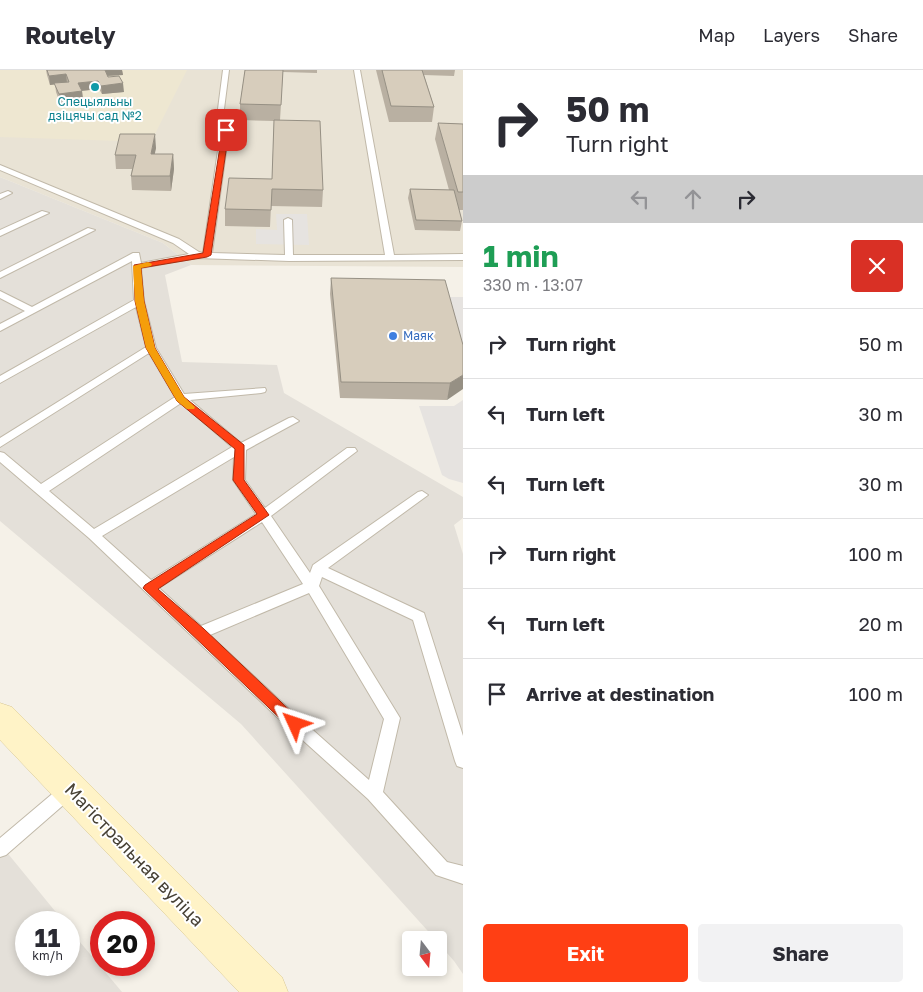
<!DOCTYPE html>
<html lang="en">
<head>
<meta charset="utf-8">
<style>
  body { margin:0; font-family:"Golos Text",sans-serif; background:#f2f2f3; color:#2b2b33; height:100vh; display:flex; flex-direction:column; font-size:19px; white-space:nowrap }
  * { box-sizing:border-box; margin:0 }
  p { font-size:16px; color:#7c7c81 }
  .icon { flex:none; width:28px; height:28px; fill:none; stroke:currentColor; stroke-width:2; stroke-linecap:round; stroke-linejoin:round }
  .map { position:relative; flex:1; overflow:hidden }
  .details { display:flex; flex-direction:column; background:#fff; width:460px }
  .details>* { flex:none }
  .guide { background:#fff; color:#2b2b33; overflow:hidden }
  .needle { width:32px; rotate:164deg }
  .buttons { position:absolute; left:402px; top:861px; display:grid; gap:10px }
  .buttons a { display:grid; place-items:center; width:45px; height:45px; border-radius:5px; background:#fff; box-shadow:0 2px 8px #0003; font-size:25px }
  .speed { position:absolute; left:15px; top:841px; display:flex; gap:10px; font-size:25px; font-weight:700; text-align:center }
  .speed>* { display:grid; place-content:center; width:65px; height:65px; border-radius:50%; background:#fff; box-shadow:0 2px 8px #0003; line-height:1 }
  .speed small { font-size:12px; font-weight:400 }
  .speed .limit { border:8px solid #d22; background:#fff; color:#111 }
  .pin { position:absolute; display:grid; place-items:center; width:42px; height:42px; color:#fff; margin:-21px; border-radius:10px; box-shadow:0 2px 8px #0006 }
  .me { position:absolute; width:55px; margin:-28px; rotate:312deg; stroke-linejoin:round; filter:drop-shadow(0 0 4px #0008) }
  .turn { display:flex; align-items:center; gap:18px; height:105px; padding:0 20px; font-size:22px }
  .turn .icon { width:65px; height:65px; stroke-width:2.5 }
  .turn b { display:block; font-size:35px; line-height:42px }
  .lanes { display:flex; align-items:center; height:48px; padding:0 20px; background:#0003; justify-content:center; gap:25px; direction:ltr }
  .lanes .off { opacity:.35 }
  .round { display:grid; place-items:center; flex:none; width:52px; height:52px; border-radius:5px; background:#f2f2f3 }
  .summary { display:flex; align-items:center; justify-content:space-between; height:85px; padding:0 20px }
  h1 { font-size:30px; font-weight:700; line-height:38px; color:#1e9e55 }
  .cta { display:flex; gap:10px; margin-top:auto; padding:10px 20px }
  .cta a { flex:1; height:58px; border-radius:5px; background:#ff3f14; color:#fff; font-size:20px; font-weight:700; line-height:58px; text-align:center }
  .cta a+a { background:#f2f2f3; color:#2b2b33 }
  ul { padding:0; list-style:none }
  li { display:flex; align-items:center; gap:15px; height:70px; padding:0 20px; border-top:1px solid #e1e1e2 }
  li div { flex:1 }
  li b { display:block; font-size:19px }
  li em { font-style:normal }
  header { display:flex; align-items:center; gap:30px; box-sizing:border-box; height:70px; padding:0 25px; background:#fff; border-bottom:1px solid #e1e1e2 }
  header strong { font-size:24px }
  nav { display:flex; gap:28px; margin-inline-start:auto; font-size:18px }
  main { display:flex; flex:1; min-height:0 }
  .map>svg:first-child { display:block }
</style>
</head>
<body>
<header>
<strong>Routely</strong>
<nav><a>Map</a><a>Layers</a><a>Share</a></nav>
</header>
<main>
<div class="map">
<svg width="463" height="922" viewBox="0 0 463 922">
  <rect width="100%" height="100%" fill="#f5f1e8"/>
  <path fill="#e9e3d5" d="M0,0H463V197L191,195L163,173L0,107Z"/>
  <path fill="#e4e0d9" d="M0,107L163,173L191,195L165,205L182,292L277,295L284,323L463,427V448L454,455L463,484V904L454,891L439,874V870H436L241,654L0,451Z
    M0,774L64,852H26V895H69V859L122,922H0Z"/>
  <path fill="#eee7d1" d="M0,0H187L151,72L0,67Z"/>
  <path fill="#e6e3e0" d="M276,144H307L309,175L256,174V159L277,160Z
    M448,227H463V284Z
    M463,330V413L449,409L442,405L419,336H454Z"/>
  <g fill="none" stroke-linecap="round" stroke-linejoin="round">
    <g stroke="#c1b9a9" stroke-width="2">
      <path id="service" d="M223,0H229L224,39L229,60L212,183L285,185L284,150L288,148L292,150L293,185H385L354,0H360L394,185L463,184V190L289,191L197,188L141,198L144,231L156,278L184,324L265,318L266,320L265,322L261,323L190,330L241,373L289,348L293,347L299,351L246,380L245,410L265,438L347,378H355L357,381L271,446L310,503L313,495L418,422L422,421L428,425L328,498L424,543L463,666V698L457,696L455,691L413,550L322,507L319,516L400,648L383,722L447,792L463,796V814L436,805L368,729L277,647L89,468L0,392V382L4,383L41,414L175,327L149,283L0,377V368L146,277L136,237L0,313V306L134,230L132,191L0,261V254L25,241L0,228V221L32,237L133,183H139L141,193L189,184L173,173L0,100V95L179,169L199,182L203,183L221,60L218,39ZM181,333L232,377L94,459L49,421ZM234,387L233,410L256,444L151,510L102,466ZM262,452L303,514L201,556L159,518ZM309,523L384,649L369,710L287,637L210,565Z
        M8,121L12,123L0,129V124Z
        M42,141L49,143L0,166V160Z
        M88,158L95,160L0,208V202Z
        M70,712L76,714L78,719L76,724L6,785L0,787V768L64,714Z"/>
    </g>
    <g stroke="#d7c795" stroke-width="1">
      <path id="secondary" d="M0,633L12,637L282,907L288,922H239L0,670Z"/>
    </g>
    <use href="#service" fill="#fff" fill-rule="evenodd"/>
    <use href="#secondary" fill="#fff3c7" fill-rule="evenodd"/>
  </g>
  <path fill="#b9b0a2" d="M46,0H122L123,5L108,6L124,22L102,24L99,19L82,21L83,30L60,33L56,22L55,14L50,15L47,5Z
    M245,0H317V3L283,2L280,50L323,120L322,137L271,136L270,157L225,156V139L272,109L274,51L240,50V34Z
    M376,0H455L454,6L424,5L434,37L432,52H389Z
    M438,53L463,54V140H459L462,151L460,161L415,160L408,128L410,119L449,120L435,69Z
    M156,78L154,84H173L174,99L171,121L132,120L131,106L132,99H116L115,85Z
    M331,208L463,275L447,330L340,328L330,224Z"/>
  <path fill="#969084" d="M104,0H122L123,5L104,6Z
    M66,4L67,13L50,15L49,6Z
    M98,11L99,19L79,21L78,13Z
    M123,13L124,22L102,24L101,16Z
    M82,21L83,30L60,33L59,24Z
    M155,64L156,78L152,98L151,84Z
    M173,84L174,99L171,121L170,106Z
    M463,305V319L447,330L450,313Z"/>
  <path fill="#d7cdbc" stroke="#969084" d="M47,0H105L108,7L119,6L123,13L101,16L98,11L78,13L82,21L59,24L54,13L69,12L66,4L49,6Z
    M245,0H283L281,35L240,34Z
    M382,0H422L434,37L391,36Z
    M274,50L320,51L323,120L272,119L271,140L225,139L229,108L272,109Z
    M438,53L463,54V122H458Z
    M120,64H155L151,84H173L170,106H131L136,85H115Z
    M410,119L454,120L462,151L416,150Z
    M331,208L445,210L463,275V305L450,313L341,312Z"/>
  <path fill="#ff3f14" stroke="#a6290d" d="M223,58L229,60L211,185L207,187L141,198L144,231L155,278L184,327L244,375V410L269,445L158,519L204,559L300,650L302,654L300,658L295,660L290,658L143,518L145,515L257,444L233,410L235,379L177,331L146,278L135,231L134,195L203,183Z"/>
  <path fill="#f59e0b" d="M148,192L152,194L151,196L141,198L144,231L155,278L184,327L195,337L194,339H187L177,331L146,278L135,231L133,196Z"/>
  <circle fill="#0f9aa8" stroke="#fff" stroke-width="2" cx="95" cy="17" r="5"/>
  <circle fill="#3f7fe0" stroke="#fff" stroke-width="2" cx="393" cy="266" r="5"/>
  <g text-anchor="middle" stroke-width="4" stroke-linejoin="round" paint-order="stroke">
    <g font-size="12" fill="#0d838f" stroke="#fff">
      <text x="95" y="36">Спецыяльны<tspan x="95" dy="14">дзіцячы сад №2</tspan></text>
    </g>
    <g font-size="12" fill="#366cbe" stroke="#fff" text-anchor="start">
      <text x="403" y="270">Маяк</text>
    </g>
    <g font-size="18" fill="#484236" stroke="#fff">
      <text transform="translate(134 785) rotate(46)" y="6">Магістральная вуліца</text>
    </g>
  </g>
</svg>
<div class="buttons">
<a><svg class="needle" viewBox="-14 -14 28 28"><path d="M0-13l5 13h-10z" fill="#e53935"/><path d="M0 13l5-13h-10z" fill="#7c7c81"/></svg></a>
</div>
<div class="speed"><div>11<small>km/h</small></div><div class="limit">20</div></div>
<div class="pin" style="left:226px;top:60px;background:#d93025"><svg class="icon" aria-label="arrive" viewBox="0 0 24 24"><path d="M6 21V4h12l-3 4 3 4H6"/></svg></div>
<svg class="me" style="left:295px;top:654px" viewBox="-20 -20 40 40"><path d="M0-17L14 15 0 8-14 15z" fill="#ff3f14" stroke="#fff" stroke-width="4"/></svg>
</div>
<section class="details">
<div class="guide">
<div class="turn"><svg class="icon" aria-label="right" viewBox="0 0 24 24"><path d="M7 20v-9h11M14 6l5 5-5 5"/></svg><div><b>50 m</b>Turn right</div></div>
<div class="lanes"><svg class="icon off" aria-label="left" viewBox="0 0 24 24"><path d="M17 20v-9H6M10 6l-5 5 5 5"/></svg><svg class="icon off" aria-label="ahead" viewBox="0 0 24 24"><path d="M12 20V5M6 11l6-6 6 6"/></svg><svg class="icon" aria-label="right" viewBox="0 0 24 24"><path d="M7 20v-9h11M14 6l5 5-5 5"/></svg></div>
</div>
<div class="summary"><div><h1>1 min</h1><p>330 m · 13:07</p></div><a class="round" style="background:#d93025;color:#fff"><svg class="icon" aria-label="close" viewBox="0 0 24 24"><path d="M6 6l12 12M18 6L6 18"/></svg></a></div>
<ul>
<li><svg class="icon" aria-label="right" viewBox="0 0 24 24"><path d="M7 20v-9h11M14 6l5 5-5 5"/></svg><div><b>Turn right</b></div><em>50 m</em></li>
<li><svg class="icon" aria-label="left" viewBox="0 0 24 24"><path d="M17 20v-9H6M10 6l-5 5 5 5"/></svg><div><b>Turn left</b></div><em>30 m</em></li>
<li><svg class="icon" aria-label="left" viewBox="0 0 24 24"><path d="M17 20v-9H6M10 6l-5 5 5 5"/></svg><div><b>Turn left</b></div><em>30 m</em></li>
<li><svg class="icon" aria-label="right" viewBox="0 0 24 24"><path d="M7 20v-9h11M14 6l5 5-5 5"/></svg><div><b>Turn right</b></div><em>100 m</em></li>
<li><svg class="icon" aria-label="left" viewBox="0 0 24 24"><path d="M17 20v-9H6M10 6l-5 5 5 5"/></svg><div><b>Turn left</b></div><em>20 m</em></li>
<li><svg class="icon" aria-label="arrive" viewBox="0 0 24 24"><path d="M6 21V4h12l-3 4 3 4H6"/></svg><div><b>Arrive at destination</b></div><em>100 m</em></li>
</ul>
<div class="cta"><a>Exit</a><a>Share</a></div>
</section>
</main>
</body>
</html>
